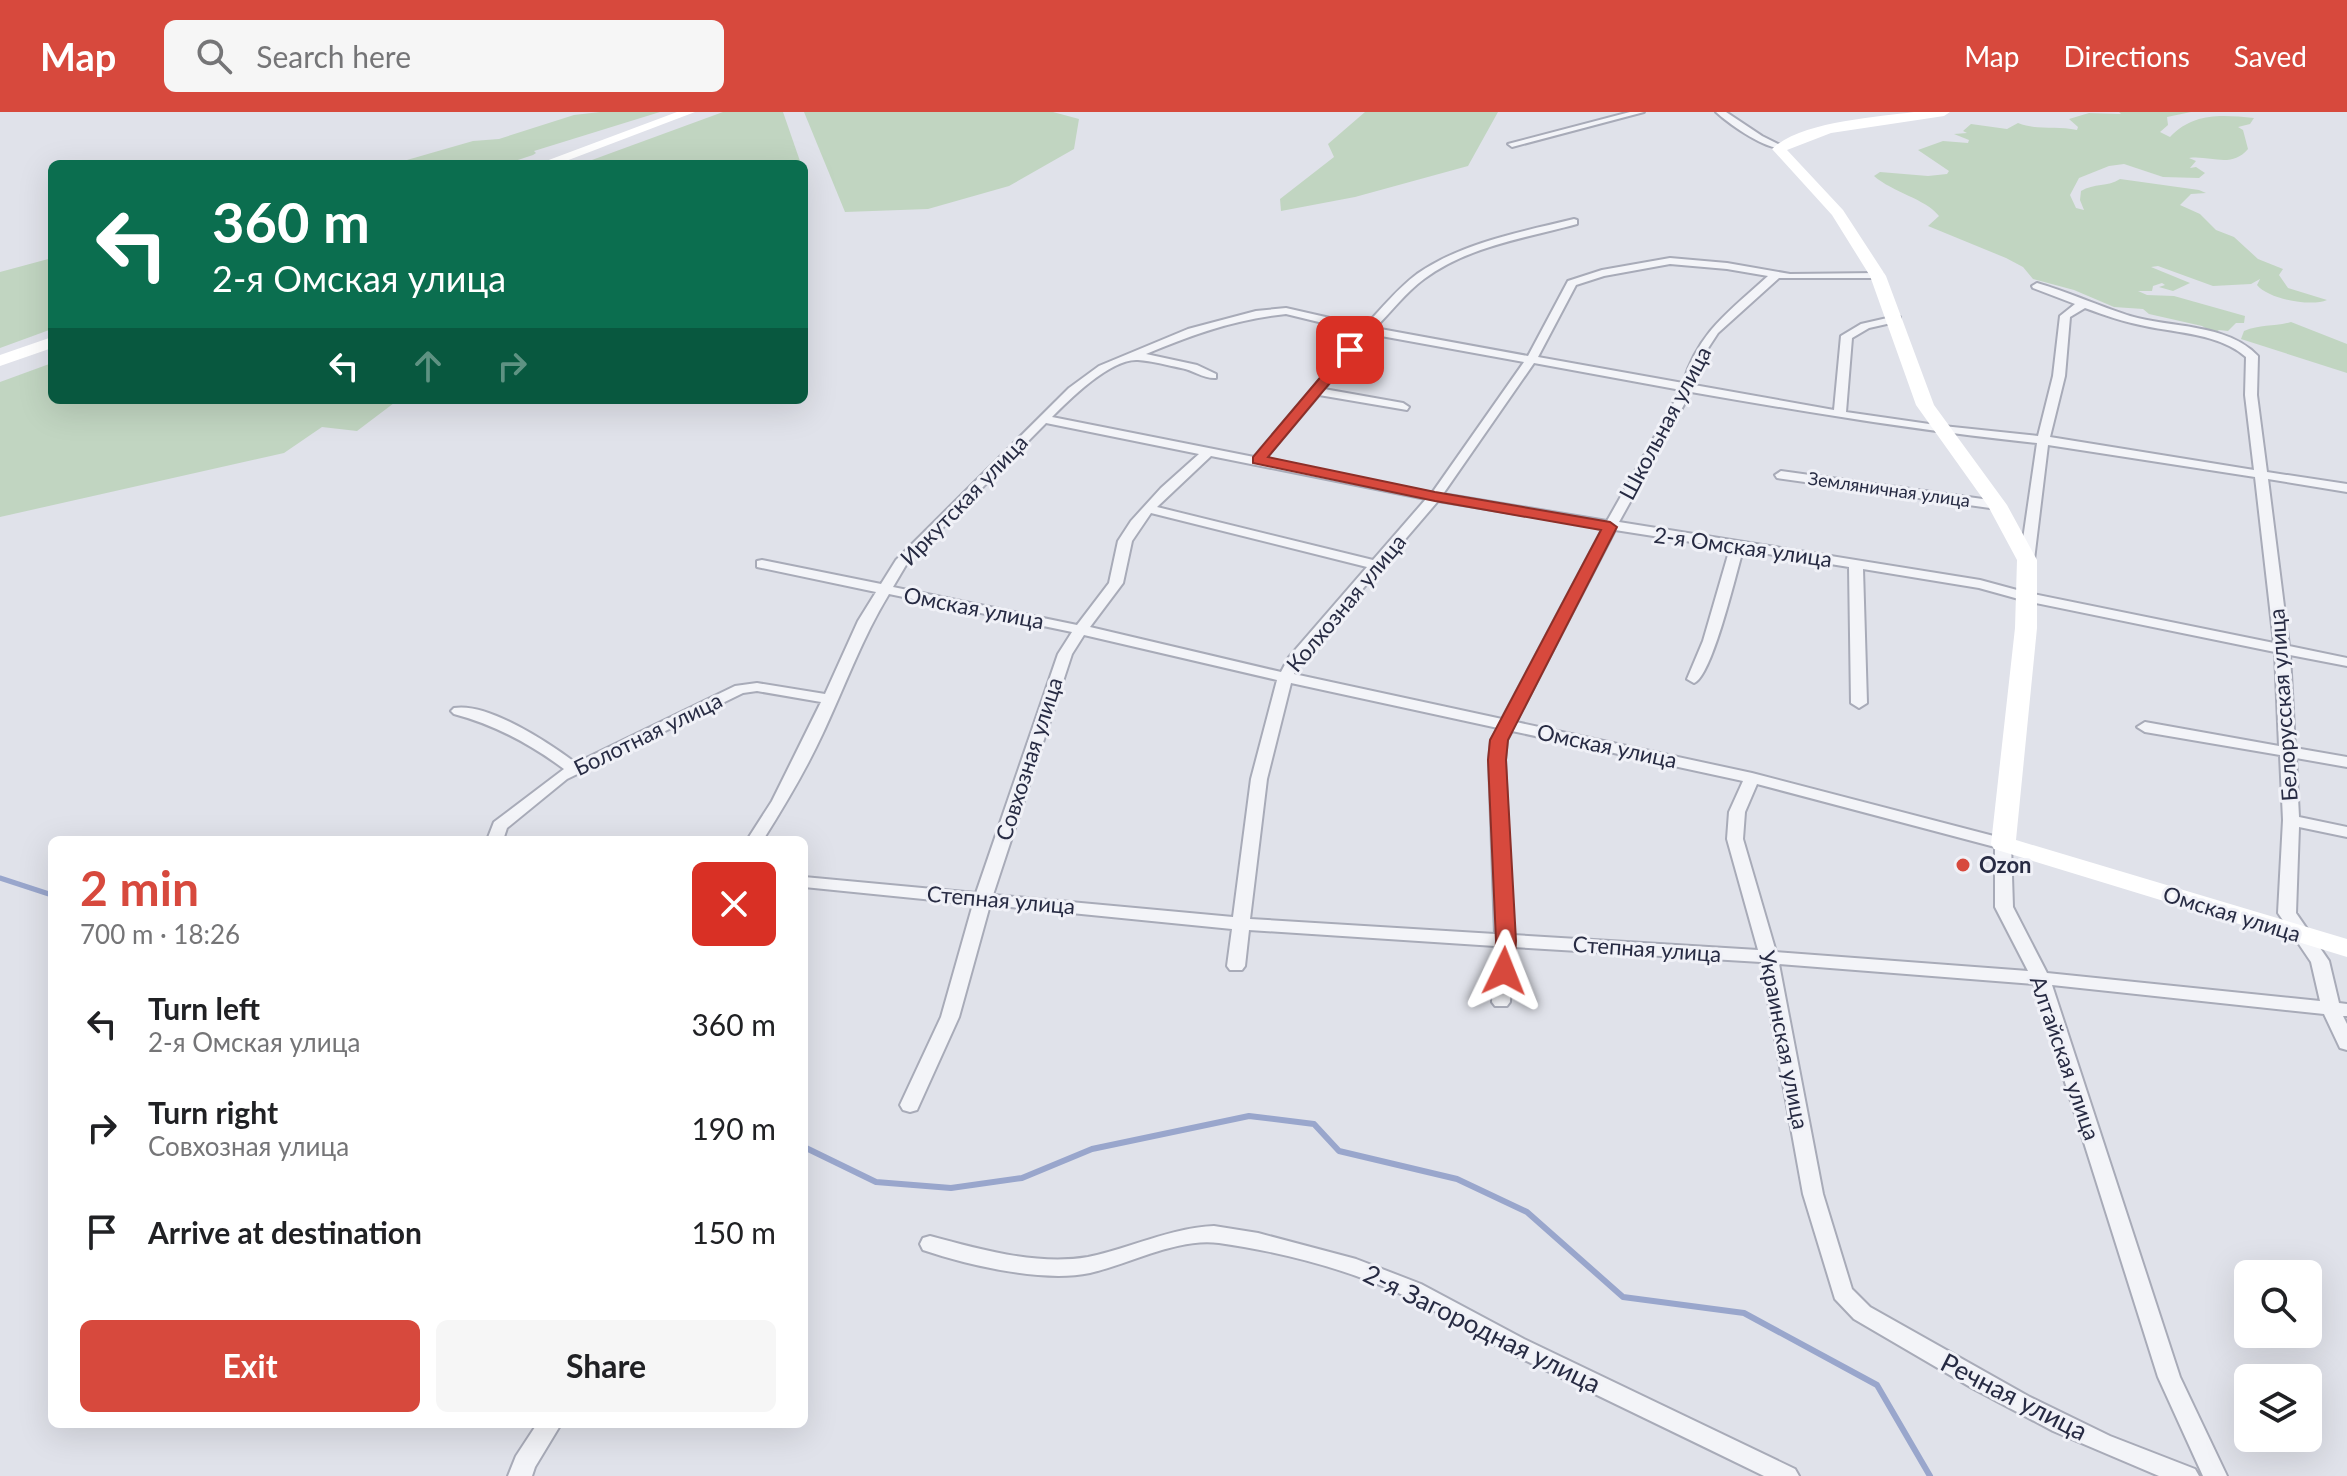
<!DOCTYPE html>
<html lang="en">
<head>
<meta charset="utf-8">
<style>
  body { margin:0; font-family:Lato,sans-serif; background:#f6f6f6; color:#202124; height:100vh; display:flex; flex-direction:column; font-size:30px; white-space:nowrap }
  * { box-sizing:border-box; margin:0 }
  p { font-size:26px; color:#757577 }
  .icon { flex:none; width:44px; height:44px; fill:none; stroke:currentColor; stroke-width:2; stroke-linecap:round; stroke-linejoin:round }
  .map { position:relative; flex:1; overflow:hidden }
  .panel { position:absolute; left:48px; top:724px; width:760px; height:592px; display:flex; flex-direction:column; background:#fff; border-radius:12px; box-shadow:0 8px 32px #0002 }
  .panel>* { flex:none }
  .banner { position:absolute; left:48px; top:48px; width:760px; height:244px; border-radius:12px; box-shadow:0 8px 32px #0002; background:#0b6e4f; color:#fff; overflow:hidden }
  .tools { position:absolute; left:2234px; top:1148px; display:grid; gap:16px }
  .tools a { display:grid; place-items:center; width:88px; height:88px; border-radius:12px; background:#fff; box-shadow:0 8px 32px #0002; font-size:40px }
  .pin { position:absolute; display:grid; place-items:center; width:68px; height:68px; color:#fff; margin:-34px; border-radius:16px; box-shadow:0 4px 12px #0006 }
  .me { position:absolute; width:88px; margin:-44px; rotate:2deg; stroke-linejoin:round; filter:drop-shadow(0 0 6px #0008) }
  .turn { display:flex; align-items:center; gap:28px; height:168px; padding:0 32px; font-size:36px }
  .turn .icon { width:104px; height:104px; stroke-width:2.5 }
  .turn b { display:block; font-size:56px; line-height:68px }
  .lanes { display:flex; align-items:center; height:76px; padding:0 32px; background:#0003; justify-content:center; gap:40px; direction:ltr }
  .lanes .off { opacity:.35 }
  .round { display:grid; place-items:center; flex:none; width:84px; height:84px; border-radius:12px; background:#f6f6f6 }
  .head { display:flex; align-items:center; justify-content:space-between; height:136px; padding:0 32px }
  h1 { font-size:48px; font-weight:700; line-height:60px; color:#d7493d }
  .action { display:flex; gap:16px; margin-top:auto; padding:16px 32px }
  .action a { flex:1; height:92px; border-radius:12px; background:#d7493d; color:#fff; font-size:32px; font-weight:700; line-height:92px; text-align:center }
  .action a+a { background:#f6f6f6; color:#202124 }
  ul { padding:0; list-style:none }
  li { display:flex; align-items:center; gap:24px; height:104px; padding:0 32px }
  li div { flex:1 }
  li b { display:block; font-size:30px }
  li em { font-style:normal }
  header { display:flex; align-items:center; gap:48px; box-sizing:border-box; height:112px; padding:0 40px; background:#d7493d; color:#fff }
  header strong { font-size:38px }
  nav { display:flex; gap:44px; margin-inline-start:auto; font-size:28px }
  .search { width:560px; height:72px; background:#f6f6f6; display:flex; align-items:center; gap:20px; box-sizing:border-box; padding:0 28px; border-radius:12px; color:#757577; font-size:30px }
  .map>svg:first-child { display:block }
</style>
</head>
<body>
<header>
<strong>Map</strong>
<div class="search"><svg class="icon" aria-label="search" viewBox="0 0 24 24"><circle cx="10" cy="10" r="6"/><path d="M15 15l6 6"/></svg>Search here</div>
<nav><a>Map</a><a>Directions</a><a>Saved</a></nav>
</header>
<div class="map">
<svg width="2347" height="1364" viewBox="0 0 2347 1364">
  <rect width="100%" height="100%" fill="#e0e2ea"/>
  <path fill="#c1d5c1" d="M600,0H660L534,39L536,41L533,43L506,52H393L473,29L499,27L574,3Z
    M723,0H783L801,52H581Z
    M804,0H1053L1079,7L1074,37L1009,74L928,97L845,100Z
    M1365,0H1498L1468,54L1355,85L1281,99L1280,87L1334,45L1328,32Z
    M2119,0H2191L2167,5L2168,13L2160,20L2170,25C2194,0 2222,3 2254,6L2250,12L2238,15L2243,18L2248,37C2231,57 2211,43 2189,46L2196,49L2190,56L2196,55L2205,61L2199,66L2163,65L2124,52L2109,54L2079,66L2070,83L2076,96L2084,98L2080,88L2081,79C2094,71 2108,75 2120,67L2199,78L2206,81L2191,82L2180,93L2200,102L2216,118L2234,125L2258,147L2283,157L2279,163L2288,176L2327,188C2311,195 2268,187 2257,173L2260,167L2251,172L2213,174L2158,154L2151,155L2190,171L2173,179L2159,175L2165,173L2162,171L2153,174L2152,179H2138L2147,183L2174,184L2245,204L2244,211H2236L2228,219L2219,218L2215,221L2202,214L2149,202L2143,197L2114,195L2074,178L2033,167L2023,155L2006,146L1928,114L1939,104C1926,87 1892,80 1874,64L1880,60L1928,64L1947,62L1949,59L1918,38L1943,29L1968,31L1969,28L1954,22L1967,21L1963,19L1971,12L2007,17L2018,11C2038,19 2056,13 2077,18L2078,15L2069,7L2089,1L2121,2Z
    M52,146V217L0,236V160Z
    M2291,210L2347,232V261L2241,227L2244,219C2261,212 2274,215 2291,210Z
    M52,251V288H398L357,319L322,315L284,341L0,405V270Z"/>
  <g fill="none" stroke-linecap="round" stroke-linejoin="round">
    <path stroke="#99a6cc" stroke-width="5" d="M0,766L52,783"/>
    <path stroke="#99a6cc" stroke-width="6" d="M804,1035L876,1070L951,1076L1022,1066L1092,1037L1249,1004L1314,1012L1339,1039L1457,1067L1527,1100L1623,1185L1744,1201L1877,1273L1930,1364"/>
    <g stroke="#a8abb8" stroke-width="4">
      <path id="street" d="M1630,0H1644L1512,35L1508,32Z
        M1716,0H1726L1762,24L1784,35C1769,41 1728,11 1716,0Z
        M1574,107L1577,108V112C1526,126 1468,134 1424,167C1406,180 1391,200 1375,216L1528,244L1568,169L1602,158L1670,146L1727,151L1790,162L1878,161L1882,162V166H1779L1718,221L1703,244L1694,273L1834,298L1841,224L1861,212L1896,204L1900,205V209L1869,216L1852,226L1846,300L1943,314L2038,324L2053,264L2060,204L2075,192L2033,176L2032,174L2037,171C2068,180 2099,194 2130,204C2170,216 2227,211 2258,244L2257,283L2267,360L2347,372V380L2268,367L2289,534L2347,546V554L2290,543L2295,636L2347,645V655L2296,646L2299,705L2347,715V725L2299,715L2296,801L2329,849L2339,891L2347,892V904H2343L2347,912V938L2340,936L2324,902L2052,873L2180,1265L2227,1364H2203L2158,1265L2034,872L1779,852L1823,1082L1852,1177L1870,1195L2028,1284L2110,1324L2195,1357L2199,1364H2159L2053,1319L1972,1276L1854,1207L1835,1187L1803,1082L1761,850L1513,835L1510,890L1507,894H1495L1492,890L1495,834L1249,818L1245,854L1242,858H1230L1227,854L1232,817L990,793L959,905L917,998L910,1000L903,998L900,993L941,905L973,792L804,775V765L976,781L1058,542L1072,520L889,482C862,526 845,574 823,621C806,658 785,693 763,728H747L772,689L821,590L757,579L743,581L567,667L507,716L503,728H487L494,710L564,657C529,631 495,613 454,602L451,599L454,596C488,590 549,631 576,651L735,574L757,571L825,582L858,509L876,480L757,455V449L762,448L881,472L896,448L1069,276L1099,254L1188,217L1256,199L1286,196L1365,214C1381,197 1398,176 1417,162C1463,130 1521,120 1574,107ZM1670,152L1727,157L1768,164C1729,200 1699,219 1683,271L1538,245L1576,173L1604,164ZM2085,196C2104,203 2124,210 2145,214C2178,221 2220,222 2246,245L2245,283L2254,358L2050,325L2065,264L2070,205ZM1286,202L1360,220L1254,345L1052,305C1070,287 1111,246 1138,248C1152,249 1167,253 1181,256C1193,258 1204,267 1216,266V262L1197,253L1146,242C1191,223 1236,207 1286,202ZM1370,222L1524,250L1432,381L1265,347L1319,283L1407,298L1409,295L1403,291L1324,277ZM1534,251L1681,278L1607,409L1443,382ZM1691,280C1806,300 1920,319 2037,331L2020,448L2027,452L2034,448L2048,333L2255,365L2274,531L2028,481L1980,468L1619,410ZM1046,311L1199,342L1161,376L1131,409L1118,429L1109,471L1077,513L893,475L906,453ZM1211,344L1426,387L1373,448L1157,395ZM1438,389L1603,416L1502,607L1294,562L1300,550ZM1151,401L1367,455L1289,545L1281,560L1090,515L1123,471L1132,429ZM1615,418L1730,436L1703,529L1687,567L1694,571C1712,565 1736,461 1743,438L1849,455L1851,591L1859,596L1867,591L1863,457L1979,476L2026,489L2275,540L2279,634L2145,610L2137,615L2145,620L2280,643L2283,708L2278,801L2311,850L2320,889L2047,861L2013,795L2011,732L2009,728L1752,661L1516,610ZM1084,523L1277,568L1251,667L1233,805L993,783L1072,542ZM1291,571L1498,616L1491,628L1489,648L1495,822L1250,807L1267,667ZM1512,619L1743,669L1729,700L1727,727L1758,838L1513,823L1505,648L1507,628ZM1757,672L1995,735V795L2028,859L1776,840L1743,727L1745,700Z
        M1781,359L1997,389L2003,393L1997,397L1777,366L1775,363Z
        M1214,1114L1258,1121L1356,1147L1421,1172L1524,1227L1795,1357L1799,1364H1764C1680,1323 1596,1283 1512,1242C1476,1224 1442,1201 1405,1184C1348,1157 1282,1140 1219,1131C1179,1125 1129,1152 1090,1161C1042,1171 968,1153 923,1138L920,1132L923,1126L930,1124C979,1137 1037,1154 1088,1145C1131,1136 1170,1116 1214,1114Z
        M537,1312H561L535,1355L532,1364H508L516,1344Z"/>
    </g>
    <use href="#street" fill="#f3f4f8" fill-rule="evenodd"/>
    <path fill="#fff" fill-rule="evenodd" d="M677,0H695L558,52H538Z
      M1914,0H1950L1944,4L1831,21L1787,38L1843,98L1886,164L1934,293L2007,393L2037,448V516L2016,728L2347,827V845L1994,737L1991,732L2015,516L2017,448L1988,394L1916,293L1870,164L1832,103L1772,37C1799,10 1876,5 1914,0Z
      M52,225V236L0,254V243Z"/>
  </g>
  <path fill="#d7493d" stroke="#8c2f28" stroke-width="2" d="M1350,234L1357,238L1355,241L1268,345L1435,380L1610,410L1617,415L1508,628L1506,648L1516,829L1514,859L1504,866L1494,859L1496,829L1488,648L1490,628L1601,418L1435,389L1253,351V345L1346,235Z"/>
  <circle fill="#d7493d" stroke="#f0f1f7" stroke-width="3" cx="1963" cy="753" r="8"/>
  <g text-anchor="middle" stroke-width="6" stroke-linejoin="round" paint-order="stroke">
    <g font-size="18" fill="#272b43" stroke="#f0f1f7">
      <text transform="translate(1889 378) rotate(8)" y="6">Земляничная улица</text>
    </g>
    <g font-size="22" fill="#272b43" stroke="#f0f1f7">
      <text transform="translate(1665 311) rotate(-62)" y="8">Школьная улица</text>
      <text transform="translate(964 388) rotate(-46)" y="8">Иркутская улица</text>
      <text transform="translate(1743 435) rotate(8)" y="8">2-я Омская улица</text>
      <text transform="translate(1346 491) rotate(-50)" y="8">Колхозная улица</text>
      <text transform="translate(974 496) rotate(11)" y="8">Омская улица</text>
      <text transform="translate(2283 593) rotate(-94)" y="8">Белорусская улица</text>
      <text transform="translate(648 622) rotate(-26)" y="8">Болотная улица</text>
      <text transform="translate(1607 634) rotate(12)" y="8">Омская улица</text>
      <text transform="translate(1029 647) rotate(-72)" y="8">Совхозная улица</text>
      <text transform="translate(1001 788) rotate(5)" y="8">Степная улица</text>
      <text transform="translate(2232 802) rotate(17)" y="8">Омская улица</text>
      <text transform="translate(1647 837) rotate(4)" y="8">Степная улица</text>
      <text transform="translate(1784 928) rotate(79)" y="8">Украинская улица</text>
      <text transform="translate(2065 946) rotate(71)" y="8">Алтайская улица</text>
    </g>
    <g font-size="22" font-weight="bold" fill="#272b43" stroke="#f0f1f7" text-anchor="start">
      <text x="1979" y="761">Ozon</text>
    </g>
    <g font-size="26" fill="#272b43" stroke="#f0f1f7">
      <text transform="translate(1482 1217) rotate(26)" y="9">2-я Загородная улица</text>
      <text transform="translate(2014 1285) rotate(27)" y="9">Речная улица</text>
    </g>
  </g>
</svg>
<div class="tools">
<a><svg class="icon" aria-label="search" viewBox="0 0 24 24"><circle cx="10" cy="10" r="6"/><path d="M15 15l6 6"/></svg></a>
<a><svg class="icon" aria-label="layers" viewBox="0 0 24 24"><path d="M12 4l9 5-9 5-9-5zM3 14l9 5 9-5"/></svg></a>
</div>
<div class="pin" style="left:1350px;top:238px;background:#d93025"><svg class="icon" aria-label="arrive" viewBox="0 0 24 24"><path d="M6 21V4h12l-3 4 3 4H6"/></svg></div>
<svg class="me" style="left:1504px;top:859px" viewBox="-20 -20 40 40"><path d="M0-17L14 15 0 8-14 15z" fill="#d7493d" stroke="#fff" stroke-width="4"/></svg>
<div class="banner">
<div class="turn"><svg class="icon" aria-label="left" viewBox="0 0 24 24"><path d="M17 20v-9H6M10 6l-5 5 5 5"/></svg><div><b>360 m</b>2-я Омская улица</div></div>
<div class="lanes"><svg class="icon" aria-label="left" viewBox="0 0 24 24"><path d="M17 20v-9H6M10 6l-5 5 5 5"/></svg><svg class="icon off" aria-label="ahead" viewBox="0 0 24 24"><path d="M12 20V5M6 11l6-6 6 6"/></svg><svg class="icon off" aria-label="right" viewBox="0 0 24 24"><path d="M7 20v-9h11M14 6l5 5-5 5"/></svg></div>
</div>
<section class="panel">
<div class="head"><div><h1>2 min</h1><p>700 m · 18:26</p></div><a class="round" style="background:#d93025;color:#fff"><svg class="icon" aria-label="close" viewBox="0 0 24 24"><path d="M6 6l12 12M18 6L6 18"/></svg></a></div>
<ul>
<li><svg class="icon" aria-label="left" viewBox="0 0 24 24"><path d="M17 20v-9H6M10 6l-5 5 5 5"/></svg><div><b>Turn left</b><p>2-я Омская улица</p></div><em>360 m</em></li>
<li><svg class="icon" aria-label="right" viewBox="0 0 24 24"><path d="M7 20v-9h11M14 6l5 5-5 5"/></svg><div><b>Turn right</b><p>Совхозная улица</p></div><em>190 m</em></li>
<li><svg class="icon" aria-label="arrive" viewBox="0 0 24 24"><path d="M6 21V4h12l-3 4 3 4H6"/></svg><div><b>Arrive at destination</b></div><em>150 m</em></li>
</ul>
<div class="action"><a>Exit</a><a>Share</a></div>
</section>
</div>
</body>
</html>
